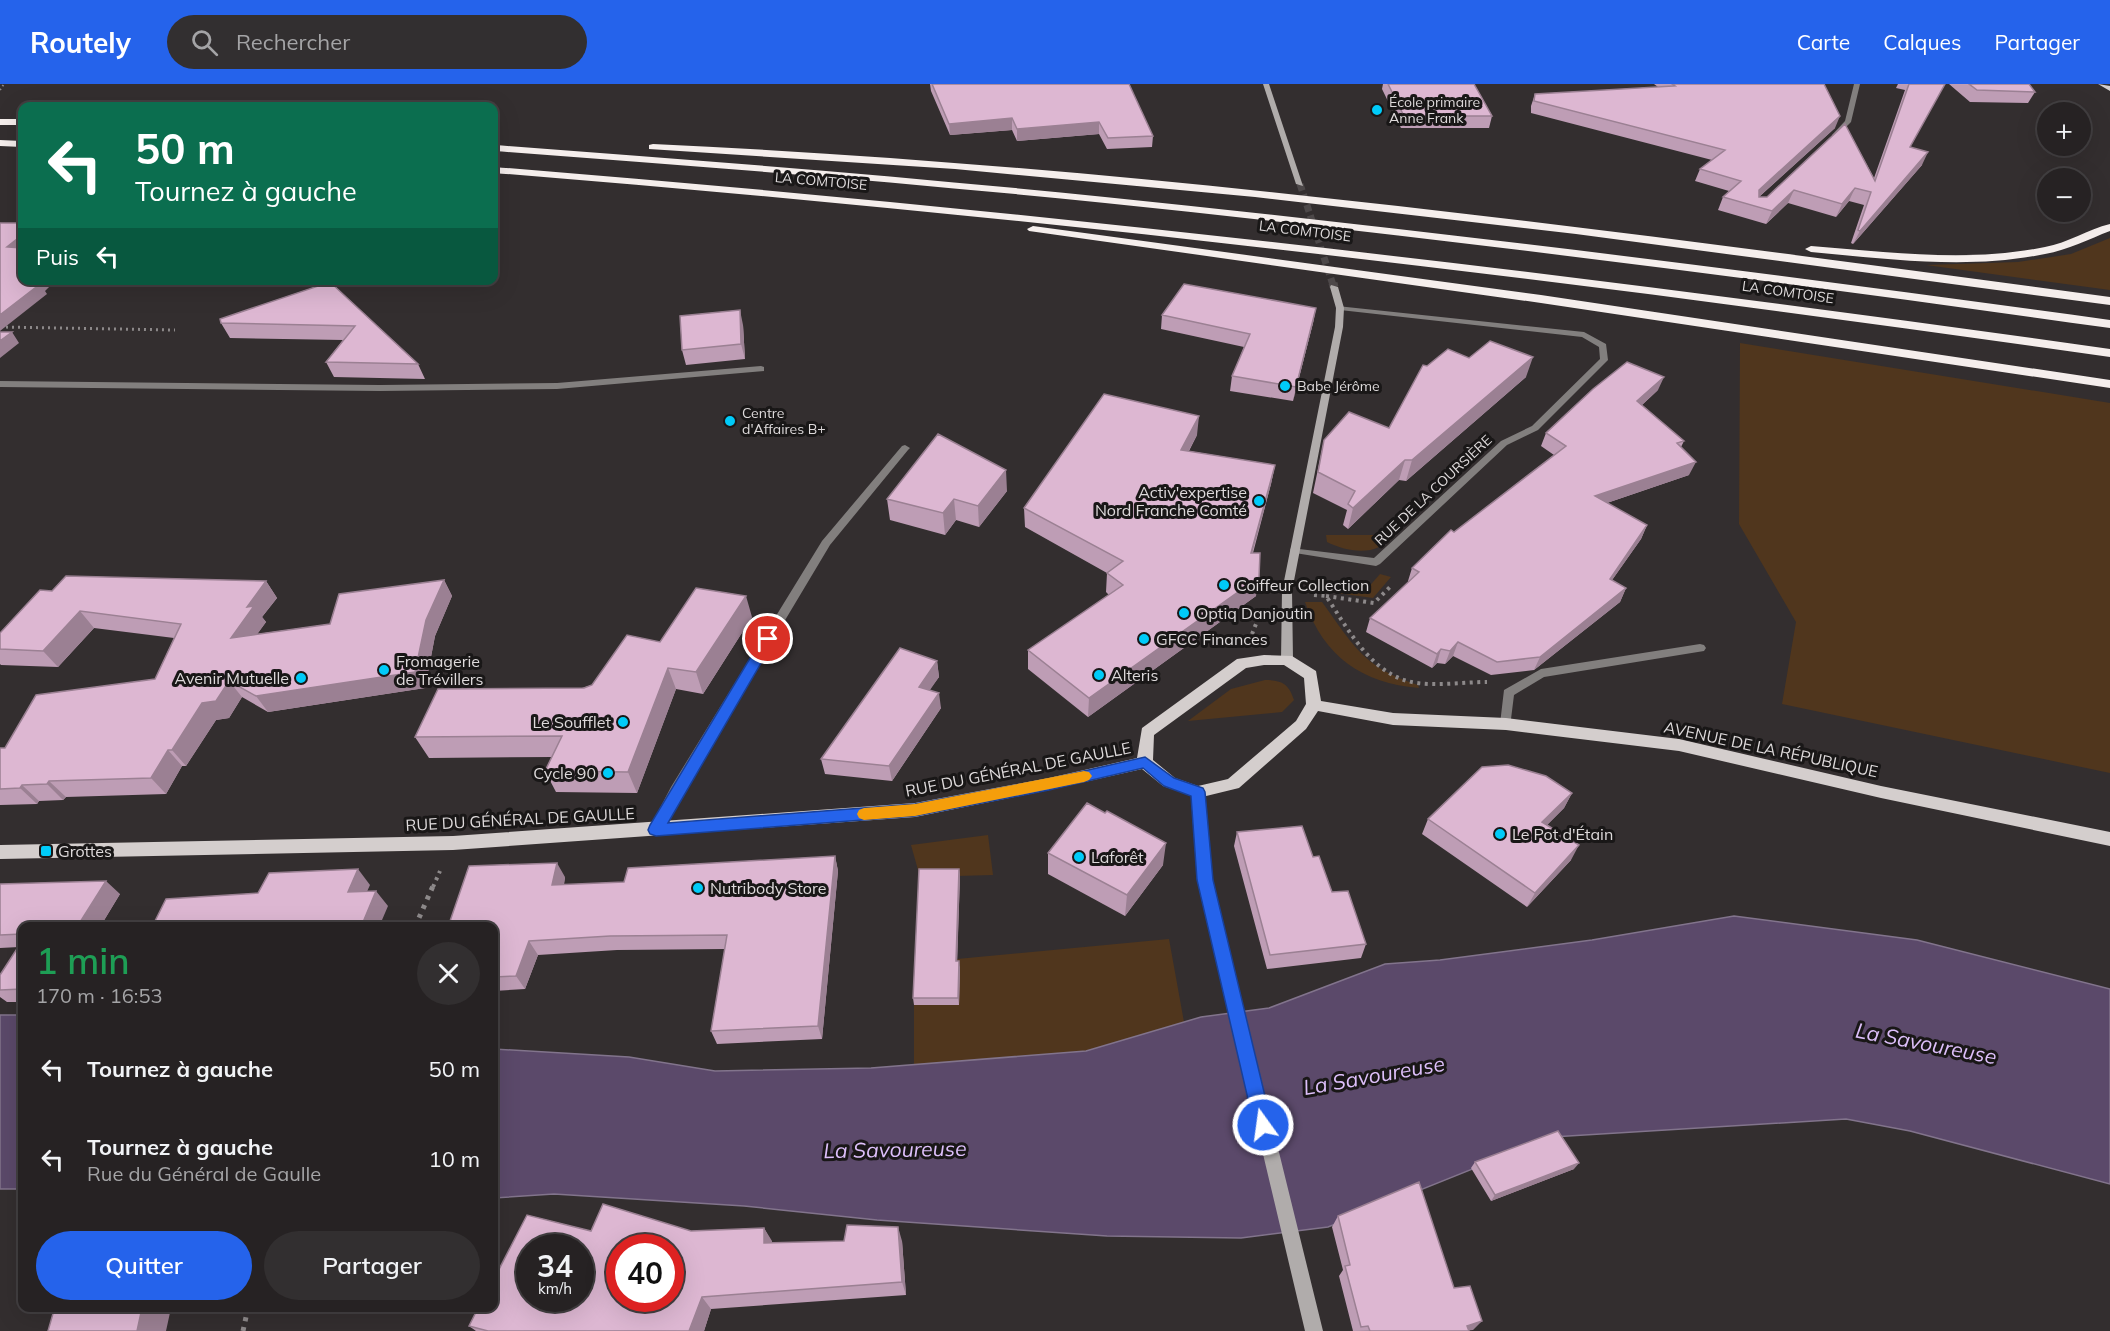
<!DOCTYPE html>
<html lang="fr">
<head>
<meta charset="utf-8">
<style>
  body { margin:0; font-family:Mulish,sans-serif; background:#322f30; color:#f1f3f6; height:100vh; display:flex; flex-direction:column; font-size:22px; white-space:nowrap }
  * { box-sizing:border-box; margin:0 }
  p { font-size:20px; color:#a4a4a6 }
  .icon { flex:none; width:33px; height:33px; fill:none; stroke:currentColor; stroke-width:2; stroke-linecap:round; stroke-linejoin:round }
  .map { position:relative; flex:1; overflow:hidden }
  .sheet { position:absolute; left:18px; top:838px; width:480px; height:390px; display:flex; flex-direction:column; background:#262223; border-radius:12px; box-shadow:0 6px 24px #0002,0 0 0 2px #423f41 }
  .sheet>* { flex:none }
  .guide { position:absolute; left:18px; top:18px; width:480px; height:183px; border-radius:12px; box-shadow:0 6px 24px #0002,0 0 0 2px #423f41; background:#0b6e4f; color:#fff; overflow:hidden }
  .buttons { position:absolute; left:2037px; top:18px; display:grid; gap:12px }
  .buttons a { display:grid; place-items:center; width:54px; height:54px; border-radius:50%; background:#262223; box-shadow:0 6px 24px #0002,0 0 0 2px #423f41; font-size:30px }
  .speed { position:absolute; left:516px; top:1150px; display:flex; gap:12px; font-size:30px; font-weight:700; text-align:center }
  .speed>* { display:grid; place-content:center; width:78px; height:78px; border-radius:50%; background:#262223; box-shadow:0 6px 24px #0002,0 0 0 2px #423f41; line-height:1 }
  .speed small { font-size:15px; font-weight:400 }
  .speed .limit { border:9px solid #d22; background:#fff; color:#111 }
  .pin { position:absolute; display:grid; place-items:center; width:51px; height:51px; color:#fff; margin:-26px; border:3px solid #fff; border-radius:50%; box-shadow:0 2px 6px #0007 }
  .me { position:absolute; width:66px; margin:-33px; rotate:346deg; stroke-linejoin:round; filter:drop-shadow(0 0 4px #0008) }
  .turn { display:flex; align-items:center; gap:21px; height:126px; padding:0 18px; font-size:27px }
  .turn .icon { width:78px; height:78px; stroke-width:2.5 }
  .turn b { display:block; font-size:42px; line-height:51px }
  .then { display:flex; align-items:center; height:57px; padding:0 18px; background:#0003; gap:12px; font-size:22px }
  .round { display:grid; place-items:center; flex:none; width:63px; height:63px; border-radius:32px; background:#322f30 }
  .summary { display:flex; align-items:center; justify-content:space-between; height:102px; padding:0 18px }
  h1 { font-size:36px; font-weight:600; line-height:45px; color:#1e9e55 }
  .button { display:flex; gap:12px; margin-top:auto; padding:12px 18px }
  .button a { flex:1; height:69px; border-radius:36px; background:#2563eb; color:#fff; font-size:24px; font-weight:600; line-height:69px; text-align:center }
  .button a+a { background:#322f30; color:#f1f3f6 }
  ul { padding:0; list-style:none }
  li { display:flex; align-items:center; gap:18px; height:90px; padding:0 18px }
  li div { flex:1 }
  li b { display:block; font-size:22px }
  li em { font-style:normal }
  header { display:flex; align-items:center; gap:36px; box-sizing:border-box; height:84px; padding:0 30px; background:#2563eb; color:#fff }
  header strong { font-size:28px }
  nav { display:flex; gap:33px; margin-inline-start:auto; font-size:21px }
  .search { width:420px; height:54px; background:#322f30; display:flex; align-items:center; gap:15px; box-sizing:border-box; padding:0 21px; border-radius:33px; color:#a4a4a6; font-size:22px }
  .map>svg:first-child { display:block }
</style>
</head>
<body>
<header>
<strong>Routely</strong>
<div class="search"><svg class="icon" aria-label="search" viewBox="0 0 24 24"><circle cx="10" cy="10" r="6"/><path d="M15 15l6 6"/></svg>Rechercher</div>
<nav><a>Carte</a><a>Calques</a><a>Partager</a></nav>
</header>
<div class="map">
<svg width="2110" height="1247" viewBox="0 0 2110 1247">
  <rect width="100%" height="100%" fill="#332e2f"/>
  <path fill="#50361d" d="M2110,154V206L1926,181L2018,178L2071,170Z
    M1740,259L2110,319V689L1782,620L1796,538L1739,440Z
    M1326,451H1394C1390,455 1384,461 1379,463C1363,471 1341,465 1327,458Z
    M1380,490L1391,493L1373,514L1315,506L1311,501L1366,506Z
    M1305,518H1322C1354,562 1363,583 1418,601L1419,604C1362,599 1324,573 1305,518Z
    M1265,596C1282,596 1289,600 1294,616L1282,628L1188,637L1231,605Z
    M988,751L993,791L920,793L911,761Z
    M1169,855L1184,938L1086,967L914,981V921L960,884L957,875Z"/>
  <path fill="#5b496a" stroke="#82748c" stroke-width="1.5" d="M1734,832L1917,856L2110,905V1100L1910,1047L1846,1035L1552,1053L1328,1143L1241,1154L1107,1152L877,1136L744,1122L554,1110L494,1114V965L629,973L715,987L871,984L1086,967L1201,933L1269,924L1385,880L1440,876L1592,856Z
    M0,931H22V1105H0Z"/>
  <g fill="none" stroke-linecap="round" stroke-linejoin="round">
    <path stroke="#4d4849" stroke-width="7" stroke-dasharray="7 4" stroke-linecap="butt" d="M1300,100L1333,201"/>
    <path stroke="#4d4849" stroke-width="9" stroke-dasharray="9 4.5" stroke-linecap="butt" d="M1333,199L1334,203"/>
    <path stroke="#8d898a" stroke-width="2" stroke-dasharray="1.5 3" stroke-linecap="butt" d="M0,6L4,0"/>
    <path stroke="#8d898a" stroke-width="3" stroke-dasharray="2 4" stroke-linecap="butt" d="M0,243L175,246"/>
    <path stroke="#8d898a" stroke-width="4" stroke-dasharray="3 4.5" stroke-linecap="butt" d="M1314,511L1326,512C1349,546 1372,593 1417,599C1440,602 1464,598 1487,598
      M1326,512L1374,519L1392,501
      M1252,550L1258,535
      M433,803L440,787"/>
    <path stroke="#8d898a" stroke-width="5" stroke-dasharray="4 6" stroke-linecap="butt" d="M415,843L433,802
      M243,1247L248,1224"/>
    <path fill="#827f7e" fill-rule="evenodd" d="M761,282L764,283V287L557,305L380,307L0,303V297L380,301L557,299Z
      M1700,560L1704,561L1706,564L1704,567L1544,593L1514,611L1510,643H1502L1500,640L1504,606L1541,585Z"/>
    <path fill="#827f7e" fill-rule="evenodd" d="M1854,0H1860L1851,38L1836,53H1832V51L1845,37Z
      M1337,222L1584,248L1606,260L1608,276L1538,346L1507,361L1380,480L1376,482L1295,469L1291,468L1290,466L1291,464L1374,474L1501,357L1532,342L1600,275L1599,263L1582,253L1340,226L1336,224Z
      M905,361L910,364L908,366L830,461L681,710L661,749L656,750L651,749L649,745L671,703L822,457L902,362Z"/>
    <path fill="#b0acab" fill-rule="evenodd" d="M1263,0H1269L1303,102L1296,100Z
      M1331,201L1338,203L1344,224L1343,243L1292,507L1293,576L1287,580L1281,576L1282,507L1335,243L1336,224L1330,203Z
      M1198,703L1203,704L1204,708L1212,796L1323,1247H1305L1198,796L1192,708L1193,704Z"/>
    <path fill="#d4cecd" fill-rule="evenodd" d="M2098,0L2110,2V7Z
      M1264,571L1292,572L1316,587L1321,617L1393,629L1506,634L1679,655L1881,702L2110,748V762L1881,714L1679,667L1506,646L1393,641L1318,627L1306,645L1239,704L1198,714L1163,702L1142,685L1049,706L915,733L453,766L0,775V761L453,752L915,719L1049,694L1137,674L1142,644L1237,575ZM1264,581H1284L1304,594L1306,620L1296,637L1228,695L1198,702L1175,694L1153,676L1154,651L1246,584Z"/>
    <path fill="#f5eeec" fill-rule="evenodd" d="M0,35H22V41H0Z
      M0,56L22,57V63L0,62Z
      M653,60C1141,82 1626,148 2110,213V221L1576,150L1255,113L955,85L649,65V61Z
      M494,61C698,76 901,92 1105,113C1441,147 1775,190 2110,236V244C1775,197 1441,154 1105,119C901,98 698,82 494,67Z
      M494,83C1035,126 1573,189 2110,265V273C1573,196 1035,132 494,89Z
      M2110,140V147C2089,155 2068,166 2045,170C1968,186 1888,175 1811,168L1805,165L1811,162C1888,168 1969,179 2045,163C2068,159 2088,145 2110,140Z
      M1033,142L1541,211L2110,296V304L1541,219L1029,147L1027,145Z"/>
  </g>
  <path fill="#be9db5" d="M930,0H1129L1153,52L1152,63L1107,65L1099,50L1017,57L1012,46L950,51L931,7Z
    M1383,0H1474L1492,32L1489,44H1401L1382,5Z
    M1654,0H1824L1835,44L1759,113H1767L1845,40L1874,94L1905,6L1896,4L1898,0H1945L1910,63L1922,81L1853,160L1851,159L1864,121L1849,117L1836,133L1788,119L1766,140L1718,126L1723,113L1729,107L1695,97L1700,85L1712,76L1531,29V22L1535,10L1658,3Z
    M1949,0H2029L2035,8L2028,19L1970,18Z
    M330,198L418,280L425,295L334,293L326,278L343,256L230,254L221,239Z
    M1316,224L1313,239L1293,317L1230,307L1232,292L1244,263L1161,245L1162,231Z
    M743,241L745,275L686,281L682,266Z
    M1469,274L1526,293L1406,397L1399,396L1348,445L1343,441L1347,426L1313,409L1324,356L1389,344L1427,282Z
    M1658,306L1642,321L1684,357L1681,363L1689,391L1607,419L1647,441L1641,455L1612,496L1626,504L1620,518L1534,586L1491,591L1453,572L1445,580L1437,579L1432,584L1366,548L1370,534L1409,498L1408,497L1412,484L1454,448L1554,371L1541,362L1546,349Z
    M1197,351L1189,367L1275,381L1271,400L1253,469L1256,512L1088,633L1028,585V566L1109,511L1106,508L1107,489L1025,443L1024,424Z
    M1007,407L979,443L956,436L945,451L890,436L887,415Z
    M444,496L452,512L435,552L425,604L268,628L242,613L229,634L216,636L186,682H182L166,710L66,713L63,716L39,717L37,720L0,721V664H5L155,595L174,554L94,544L58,583L1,581L0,580V565L52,507L266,497L277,514L262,533L266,538L257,550L330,540Z
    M752,533L703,610L676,605L637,709L556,708L545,687L552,673L429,674L415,653L592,601L660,558Z
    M937,577L939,593L929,606L941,624L892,697L825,690L821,675Z
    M1572,709L1564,724L1547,741L1571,776L1527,823L1422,750L1428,735Z
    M1237,748L1313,773L1332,808L1366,860L1361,874L1267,885L1234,762Z
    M1048,769L1163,781L1125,832L1048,790Z
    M835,772L838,787L822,955L717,960L711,947L725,865L617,866L538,871L525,905L494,907V843L565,793L564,801L624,798Z
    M959,785L960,792L957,877L960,884L959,921H914L913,914Z
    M0,800L120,810L100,843H22V918H7L0,913V891L19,863L0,864Z
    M1475,1078L1574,1085L1491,1117L1471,1084Z
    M1338,1132L1454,1204L1473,1246L1353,1247L1339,1192L1343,1186L1332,1143Z
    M764,1144L772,1159L902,1157L906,1211L711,1225L704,1247H476L469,1242L591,1147H691Z"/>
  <path fill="#9b8093" d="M1840,32L1835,44L1753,118L1759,106Z
    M1012,34V46L950,51L949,40Z
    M1099,38V50L1017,57V45Z
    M1928,68L1922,81L1853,160L1860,147Z
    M1855,104L1849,117L1836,133L1842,120Z
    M1794,106L1788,119L1766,140L1772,127Z
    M22,151V166L7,163Z
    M38,196H56L45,207L47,210L0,247V231Z
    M1316,224L1313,239L1293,317L1296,303Z
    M740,226L743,241L745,275L741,260Z
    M12,248L19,259L0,274V257Z
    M1533,273L1526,293L1406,397L1412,376Z
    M1664,293L1658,306L1632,330L1637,317Z
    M1199,332L1197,351L1179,385L1181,366Z
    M1405,376L1399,396L1348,445L1353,424Z
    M1696,378L1689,391L1589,425L1595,412Z
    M1275,381L1271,400L1247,488L1251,469Z
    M1006,386L1007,407L979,443L978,422Z
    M954,415L956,436L945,451L943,429Z
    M1647,441L1641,455L1603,509L1610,495Z
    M1259,493L1256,512L1088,633L1089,614Z
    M444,496L452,512L435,552L425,604L268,628L256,612L426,536Z
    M266,497L277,514L262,533L266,538L243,570L231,554L247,523Z
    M1626,504L1620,518L1534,586L1540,573Z
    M746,512L752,533L703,610L696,588Z
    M80,527L94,544L58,583L43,567Z
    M1458,558L1453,572L1445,580L1450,567Z
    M1441,565L1437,579L1432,584L1437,570Z
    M937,577L939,593L921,619L919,603Z
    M668,584L676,605L637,709L628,688Z
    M229,597L242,613L229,634L216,636L186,682L172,666L202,619Z
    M939,609L941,624L892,697L889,682Z
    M168,666L182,682L166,710L151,694Z
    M49,697L66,713L63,716L47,700Z
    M22,701L39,717L37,720L20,704Z
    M1572,709L1564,724L1535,753L1542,738Z
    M1166,759L1163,781L1125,832L1127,811Z
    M1579,761L1571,776L1527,823L1535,809Z
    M835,772L838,787L822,955L818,942Z
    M557,779L565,793L561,815L552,801Z
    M358,785L370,801L360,823L348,808Z
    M959,785L960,792L957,884L956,877Z
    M106,797L120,810L100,843H77Z
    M376,807L388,822L379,843H361Z
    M529,857L538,871L525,905L516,892Z
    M959,877L960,884L959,921L958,914Z
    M1579,1079L1574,1085L1491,1117L1495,1111Z
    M898,1143L902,1157L906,1211L902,1198Z
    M764,1144L772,1157V1172L764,1159Z
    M702,1213L711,1225L704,1247H689Z
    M142,1224H171L166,1247H137Z
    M1482,1237L1473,1246L1462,1247L1467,1242Z"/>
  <path fill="#ddb7d2" stroke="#9b8093" stroke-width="1.5" fill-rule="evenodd" d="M932,0H1129L1153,52L1108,54L1099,38L1017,45L1012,34L949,40Z
    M1388,0H1474L1492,32H1404Z
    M1672,0H1824L1840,32L1759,106V113H1767L1845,40L1875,97L1909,0H1945L1910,63L1928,68L1860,147L1858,146L1871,108L1855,104L1842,120L1794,106L1772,127L1723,113L1741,97L1700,85L1725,66L1534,17L1535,10L1675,2Z
    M1969,0H2029L2035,8L1977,6Z
    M0,139H22V151L7,163L22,164V196H38L34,200H40L0,231Z
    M330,198L418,280L326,278L355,242L221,239L220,235Z
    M1184,200L1316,224L1296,303L1232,292L1250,250L1162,231Z
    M740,226L741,260L682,266L680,232Z
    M0,248H12L0,257Z
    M1490,257L1533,273L1412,376H1405L1353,424L1348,420L1355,407L1318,388L1324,356L1349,328L1389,344L1423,281L1427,282L1448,265L1469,274Z
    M1627,278L1664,293L1637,317L1684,357L1677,359L1696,378L1595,412L1647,441L1610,495L1626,504L1540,573L1497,578L1458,558L1450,567L1441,565L1437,570L1370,534L1419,488L1412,484L1451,446L1454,448L1566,362L1546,349L1593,305Z
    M1104,310L1199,332L1181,366L1275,381L1251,469H1260L1259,493L1089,614L1028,566L1123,501L1107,489L1123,477L1024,424Z
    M938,350L1006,386L978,422L954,415L943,429L887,415Z
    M66,492L266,497L247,523L254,522L231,554L330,540L339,510L444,496L426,536L415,588L256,612L229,597L216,617L202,619L172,666H168L151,694L49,697L47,700L22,701L20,704L0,705V664H5L36,611L155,595L181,540L80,527L43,567L0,565V549L40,506L52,507Z
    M696,504L746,512L696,588L668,584L628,688L545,687L562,652L415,653L438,605L584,604L592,601L627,551L660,558Z
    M900,564L937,577L919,603L939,609L889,682L821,675Z
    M1508,681L1546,692L1572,709L1542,738L1579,761L1535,809L1428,735L1482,683Z
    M1087,719L1105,729L1107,727L1166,759L1127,811L1048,769Z
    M1302,742L1313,773L1319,772L1332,808L1348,807L1366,860L1270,871L1237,748Z
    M835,772L818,942L711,947L727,851L610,852L529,857L516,892L494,893V843H448L469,782L557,779L552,801L624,798L628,784Z
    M358,785L348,808L376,807L361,843H152L166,815L258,809L269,789Z
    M919,785H959L956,877H959L958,914H913Z
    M106,797L77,843H22V850L0,851V800Z
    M22,857V905L0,906V891Z
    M1558,1047L1579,1079L1495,1111L1475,1078Z
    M1419,1098L1454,1204L1470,1202L1482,1237L1467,1242L1469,1247H1370L1368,1242L1361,1243L1345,1182L1350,1181L1338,1132Z
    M603,1120L691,1147L764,1144V1159L844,1157L847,1141L898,1143L902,1198L702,1213L689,1247H488L469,1242L478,1224H494V1195L527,1131L591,1147ZM530,1164H580V1215H530ZM620,1164H670V1215H620Z
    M62,1224H142L137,1247H48L54,1226Z"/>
  <path fill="#2563eb" stroke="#184099" stroke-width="1.5" d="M768,550L775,555L668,739L915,720L1049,695L1145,673L1174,694L1203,704L1205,708L1213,796L1272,1041L1270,1047L1263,1050L1257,1047L1254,1041L1197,796L1191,712L1164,702L1143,684L1049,706L915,732L656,752L650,750L648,746L650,741L764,551Z"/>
  <path fill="#f59e0b" d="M1084,687L1089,688L1092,692L1089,696L1084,698L915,732L864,736L859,734L857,730L859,726L864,724L915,720Z"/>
  <g fill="#00cbf9" stroke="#191717" stroke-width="2">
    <circle cx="1377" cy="26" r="6"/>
    <circle cx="1285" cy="302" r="6"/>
    <circle cx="730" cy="337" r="6"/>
    <circle cx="1259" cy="417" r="6"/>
    <circle cx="1224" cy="501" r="6"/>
    <circle cx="1184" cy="529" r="6"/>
    <circle cx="1144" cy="555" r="6"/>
    <circle cx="384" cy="586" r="6"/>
    <circle cx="1099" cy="591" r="6"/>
    <circle cx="301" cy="594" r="6"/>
    <circle cx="623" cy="638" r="6"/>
    <circle cx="608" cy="689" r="6"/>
    <circle cx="1500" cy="750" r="6"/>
    <rect x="40" y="761" width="12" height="12" rx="3"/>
    <circle cx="1079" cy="773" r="6"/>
    <circle cx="698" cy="804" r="6"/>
  </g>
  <g text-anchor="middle" stroke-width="6" stroke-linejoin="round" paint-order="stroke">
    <g font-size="14" fill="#dedadb" stroke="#191717" text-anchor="start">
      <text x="1389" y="23">École primaire<tspan x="1389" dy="16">Anne Frank</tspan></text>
      <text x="1297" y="307">Babe Jérôme</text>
      <text x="742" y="334">Centre<tspan x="742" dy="16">d'Affaires B+</tspan></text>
    </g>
    <g font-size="14" fill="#dedadb" stroke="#191717">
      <text transform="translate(821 97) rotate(5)" y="5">LA COMTOISE</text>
      <text transform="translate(1305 147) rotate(7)" y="5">LA COMTOISE</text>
      <text transform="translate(1788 208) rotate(8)" y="5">LA COMTOISE</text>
      <text transform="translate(1433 406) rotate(-43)" y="5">RUE DE LA COURSIÈRE</text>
    </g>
    <g font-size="16" fill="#dedadb" stroke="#191717" text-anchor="start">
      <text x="1247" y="414" text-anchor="end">Activ'expertise<tspan x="1247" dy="18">Nord Franche Comté</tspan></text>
      <text x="1236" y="507">Coiffeur Collection</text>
      <text x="1196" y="535">Optiq Danjoutin</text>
      <text x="1156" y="561">GFCC Finances</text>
      <text x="396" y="583">Fromagerie<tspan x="396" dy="18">de Trévillers</tspan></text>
      <text x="1111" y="597">Alteris</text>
      <text x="289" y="600" text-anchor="end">Avenir Mutuelle</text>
      <text x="611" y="644" text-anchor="end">Le Soufflet</text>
      <text x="596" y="695" text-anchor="end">Cycle 90</text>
      <text x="1512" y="756">Le Pot d'Étain</text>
      <text x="58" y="773">Grottes</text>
      <text x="1091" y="779">Laforêt</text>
      <text x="710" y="810">Nutribody Store</text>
    </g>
    <g font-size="16" fill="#dedadb" stroke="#191717">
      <text transform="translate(1771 665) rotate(12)" y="6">AVENUE DE LA RÉPUBLIQUE</text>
      <text transform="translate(1018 685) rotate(-11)" y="6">RUE DU GÉNÉRAL DE GAULLE</text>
      <text transform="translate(520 735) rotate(-3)" y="6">RUE DU GÉNÉRAL DE GAULLE</text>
    </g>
    <g font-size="21" font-style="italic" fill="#ddbffa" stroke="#191717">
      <text transform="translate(1926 960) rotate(11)" y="7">La Savoureuse</text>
      <text transform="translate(1374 992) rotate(-10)" y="7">La Savoureuse</text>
      <text transform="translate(895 1066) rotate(-1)" y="7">La Savoureuse</text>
    </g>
  </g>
</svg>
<div class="buttons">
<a>+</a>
<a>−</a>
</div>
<div class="speed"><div>34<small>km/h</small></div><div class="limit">40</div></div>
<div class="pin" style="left:768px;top:555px;background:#d93025"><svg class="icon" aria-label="arrive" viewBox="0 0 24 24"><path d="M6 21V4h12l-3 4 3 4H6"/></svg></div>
<svg class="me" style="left:1263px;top:1041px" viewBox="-20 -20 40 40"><circle r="17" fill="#2563eb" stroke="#fff" stroke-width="3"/><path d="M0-11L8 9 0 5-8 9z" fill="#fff"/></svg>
<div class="guide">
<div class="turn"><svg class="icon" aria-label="left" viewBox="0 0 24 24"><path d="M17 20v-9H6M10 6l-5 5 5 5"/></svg><div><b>50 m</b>Tournez à gauche</div></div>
<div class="then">Puis<svg class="icon" aria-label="left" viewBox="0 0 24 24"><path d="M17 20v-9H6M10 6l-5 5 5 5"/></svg></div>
</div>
<section class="sheet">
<div class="summary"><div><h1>1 min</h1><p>170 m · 16:53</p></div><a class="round"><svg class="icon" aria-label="close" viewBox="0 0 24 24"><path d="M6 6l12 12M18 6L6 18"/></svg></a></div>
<ul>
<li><svg class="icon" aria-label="left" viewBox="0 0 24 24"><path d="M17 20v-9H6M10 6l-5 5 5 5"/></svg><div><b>Tournez à gauche</b></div><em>50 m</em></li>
<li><svg class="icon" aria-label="left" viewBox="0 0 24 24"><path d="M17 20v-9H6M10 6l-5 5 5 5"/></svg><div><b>Tournez à gauche</b><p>Rue du Général de Gaulle</p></div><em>10 m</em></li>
</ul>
<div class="button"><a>Quitter</a><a>Partager</a></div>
</section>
</div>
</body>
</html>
